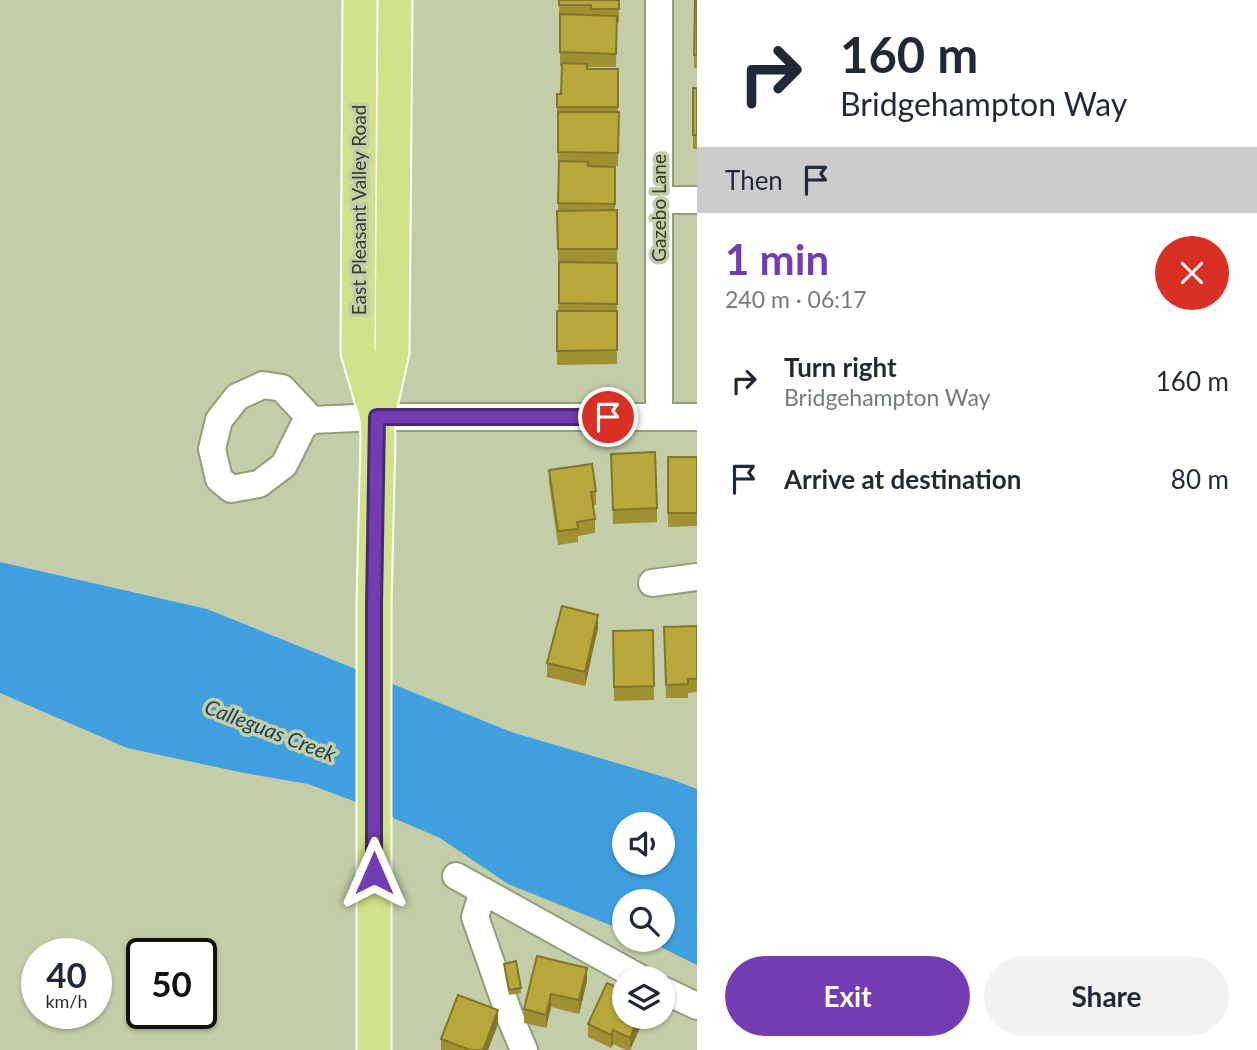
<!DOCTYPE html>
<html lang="en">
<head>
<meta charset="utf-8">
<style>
  body { margin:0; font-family:Lato,sans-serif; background:#f2f2f3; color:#1f2937; height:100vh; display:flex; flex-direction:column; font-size:26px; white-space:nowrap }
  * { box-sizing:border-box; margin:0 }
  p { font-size:23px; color:#747a83 }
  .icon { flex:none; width:38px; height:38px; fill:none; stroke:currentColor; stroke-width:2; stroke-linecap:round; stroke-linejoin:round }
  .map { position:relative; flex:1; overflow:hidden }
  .sheet { display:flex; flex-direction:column; background:#fff; width:560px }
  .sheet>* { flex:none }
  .banner { background:#fff; color:#1f2937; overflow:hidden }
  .buttons { position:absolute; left:612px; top:812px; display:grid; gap:14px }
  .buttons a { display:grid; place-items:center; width:63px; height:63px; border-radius:50%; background:#fff; box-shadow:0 2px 5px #0004; font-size:35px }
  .speed { position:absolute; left:21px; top:938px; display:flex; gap:14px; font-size:35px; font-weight:700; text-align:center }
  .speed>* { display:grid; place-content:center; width:91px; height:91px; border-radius:50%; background:#fff; box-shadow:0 2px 5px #0004; line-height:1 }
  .speed small { font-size:18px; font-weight:400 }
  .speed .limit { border:4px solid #111; border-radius:10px; background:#fff; color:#111 }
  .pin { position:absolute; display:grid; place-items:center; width:60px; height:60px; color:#fff; margin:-30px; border:4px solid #fff; border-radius:50%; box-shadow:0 2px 7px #0007 }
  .me { position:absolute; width:77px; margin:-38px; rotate:0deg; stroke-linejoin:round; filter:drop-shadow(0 0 5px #0008) }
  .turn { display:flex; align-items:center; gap:24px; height:147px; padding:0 28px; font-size:32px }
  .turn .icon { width:91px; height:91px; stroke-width:2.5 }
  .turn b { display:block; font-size:49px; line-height:60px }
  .then { display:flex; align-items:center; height:66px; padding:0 28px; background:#0003; gap:14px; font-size:26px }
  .round { display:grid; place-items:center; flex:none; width:74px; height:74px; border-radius:37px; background:#f2f2f3 }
  .headline { display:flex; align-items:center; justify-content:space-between; height:119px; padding:0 28px }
  h1 { font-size:42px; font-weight:700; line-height:52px; color:#743cb3 }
  .cta { display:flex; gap:14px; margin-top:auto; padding:14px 28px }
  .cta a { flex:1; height:80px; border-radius:42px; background:#743cb3; color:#fff; font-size:28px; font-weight:700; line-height:80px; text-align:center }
  .cta a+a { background:#f2f2f3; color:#1f2937 }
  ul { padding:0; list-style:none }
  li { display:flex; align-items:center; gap:21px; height:98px; padding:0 28px }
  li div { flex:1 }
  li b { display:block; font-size:26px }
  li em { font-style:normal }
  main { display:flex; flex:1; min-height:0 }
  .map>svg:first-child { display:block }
</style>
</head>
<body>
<main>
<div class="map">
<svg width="697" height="1050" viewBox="0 0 697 1050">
  <rect width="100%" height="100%" fill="#c3cea9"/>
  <path fill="#40a0df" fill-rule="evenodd" d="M0,562L207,609L511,732L671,779L697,789V965L646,940H663V901H625V931L508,884L440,838L351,800L308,784L244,773L127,748L0,693ZM625,824H663V863H625Z"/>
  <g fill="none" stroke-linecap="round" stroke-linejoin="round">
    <g stroke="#929d7a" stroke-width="30">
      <path id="minor" d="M659,0V417
        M659,200H697
        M312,420L282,388L263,385L237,397L219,420L212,449L219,479L231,489L259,484L284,465L303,427L312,420L377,417H697
        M652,583L697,577
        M456,876L640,978
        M483,891L475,917L510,1017L524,1050
        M663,990L697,1006"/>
    </g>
    <g stroke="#fff" stroke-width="37">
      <path id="major" d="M360,0L358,352L377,417L378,437L374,605V1050
        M378,415L392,352L395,0"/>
    </g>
    <use href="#minor" stroke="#fff" stroke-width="26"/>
    <use href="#major" stroke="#cee289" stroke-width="33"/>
  </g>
  <path fill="#9e9033" d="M559,0H619V23H617L616,67H587V69H618V166H588L615,167V210H617V262L579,263H617V364L557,365L559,263H558L557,225L558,211L559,165H558L557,94H561L562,66H560V18H559Z
    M695,0H697V68H694Z
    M693,88H697V149H693Z
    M611,454L657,508V522L613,524Z
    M668,457H697V526L668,527Z
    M549,470L596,491V505H593L595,519V533L578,536V542L558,545L549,483Z
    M697,626V692L688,693V698H666L664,627Z
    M598,628L585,686L547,677V663Z
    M653,630L654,700L614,701L613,631Z
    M537,956L587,981L579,1014L551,1007L546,1028L524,1023V1009Z
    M504,964L521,988V993L509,995Z
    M625,1017H645L630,1050H626L613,1044L611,1048L588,1037V1024Z
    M498,1024L488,1050H441V1039Z"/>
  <path fill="#817629" d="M598,615V628L585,686V672Z
    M587,968V981L579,1014V1000Z
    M551,994V1007L546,1028V1015Z
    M498,1010V1024L488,1050H483Z
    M639,1017H645L630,1050V1038Z
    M613,1030V1044L611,1048V1035Z"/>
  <path fill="#b8a83b" stroke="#817629" stroke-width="2" d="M559,0H619V9H591V5H559Z
    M695,0H697V55H694Z
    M560,14L617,16L616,54L560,52Z
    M562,63L587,64V69H618V107H557V94H561Z
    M693,88H697V135H693Z
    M558,112H619L618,153L558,152Z
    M559,161L588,162V166L615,167V204L558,203Z
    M617,210V249H558L557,211Z
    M559,262L617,263V304L559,303Z
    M557,311H617V350L557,351Z
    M655,452L657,508L613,510L611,454Z
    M668,457H697V513H668Z
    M592,464L596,491L591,492L595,519L577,522L578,529L558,531L549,470Z
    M562,606L598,615L585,672L547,663Z
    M697,626V679H688V684L666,685L664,627Z
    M653,630L654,686L614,687L613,631Z
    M537,956L587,968L579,1000L551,994L546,1015L524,1009Z
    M516,961L521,988L509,990L504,964Z
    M607,983L625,991V1017H639L630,1038L613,1030L611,1035L588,1024Z
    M458,995L498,1010L483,1050H470L441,1039Z"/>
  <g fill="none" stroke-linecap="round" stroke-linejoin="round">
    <g stroke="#4b2774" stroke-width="18">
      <path id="route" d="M374,873V606L377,417H608"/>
    </g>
    <use href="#route" stroke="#743cb3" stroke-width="12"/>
  </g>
  <g text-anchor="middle" stroke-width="7" stroke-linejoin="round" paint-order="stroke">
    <g font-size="19" fill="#373b2c" stroke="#c3cea9">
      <text transform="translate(659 208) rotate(-90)" y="7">Gazebo Lane</text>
      <text transform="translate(359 210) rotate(-90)" y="7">East Pleasant Valley Road</text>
    </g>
    <g font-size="21" font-style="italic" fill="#1a415c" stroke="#c3cea9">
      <text transform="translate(270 731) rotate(21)" y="7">Calleguas Creek</text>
    </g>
  </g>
</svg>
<div class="buttons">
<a><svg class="icon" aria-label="sound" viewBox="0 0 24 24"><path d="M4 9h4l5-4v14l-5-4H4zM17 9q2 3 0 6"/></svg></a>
<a><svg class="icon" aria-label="search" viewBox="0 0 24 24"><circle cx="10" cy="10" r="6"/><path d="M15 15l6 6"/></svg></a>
<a><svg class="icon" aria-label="layers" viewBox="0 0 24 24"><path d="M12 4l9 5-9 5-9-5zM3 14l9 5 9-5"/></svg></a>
</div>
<div class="speed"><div>40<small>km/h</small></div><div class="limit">50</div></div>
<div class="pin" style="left:608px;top:417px;background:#d93025"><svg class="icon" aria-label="arrive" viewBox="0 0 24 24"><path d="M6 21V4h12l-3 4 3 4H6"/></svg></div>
<svg class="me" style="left:374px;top:873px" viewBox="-20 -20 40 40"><path d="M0-17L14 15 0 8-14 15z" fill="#743cb3" stroke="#fff" stroke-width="4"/></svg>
</div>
<section class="sheet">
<div class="banner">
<div class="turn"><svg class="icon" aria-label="right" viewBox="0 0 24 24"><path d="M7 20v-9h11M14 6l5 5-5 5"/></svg><div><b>160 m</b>Bridgehampton Way</div></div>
<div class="then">Then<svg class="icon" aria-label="arrive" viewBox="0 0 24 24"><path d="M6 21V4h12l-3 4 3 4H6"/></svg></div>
</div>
<div class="headline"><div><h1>1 min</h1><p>240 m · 06:17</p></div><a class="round" style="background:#d93025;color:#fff"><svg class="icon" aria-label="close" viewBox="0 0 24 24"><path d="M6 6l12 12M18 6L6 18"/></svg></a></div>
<ul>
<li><svg class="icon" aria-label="right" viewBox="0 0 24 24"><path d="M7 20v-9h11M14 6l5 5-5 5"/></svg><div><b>Turn right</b><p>Bridgehampton Way</p></div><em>160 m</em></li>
<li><svg class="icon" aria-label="arrive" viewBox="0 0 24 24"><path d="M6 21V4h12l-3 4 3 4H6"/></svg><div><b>Arrive at destination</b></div><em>80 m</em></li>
</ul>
<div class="cta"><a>Exit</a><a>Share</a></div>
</section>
</main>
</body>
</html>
